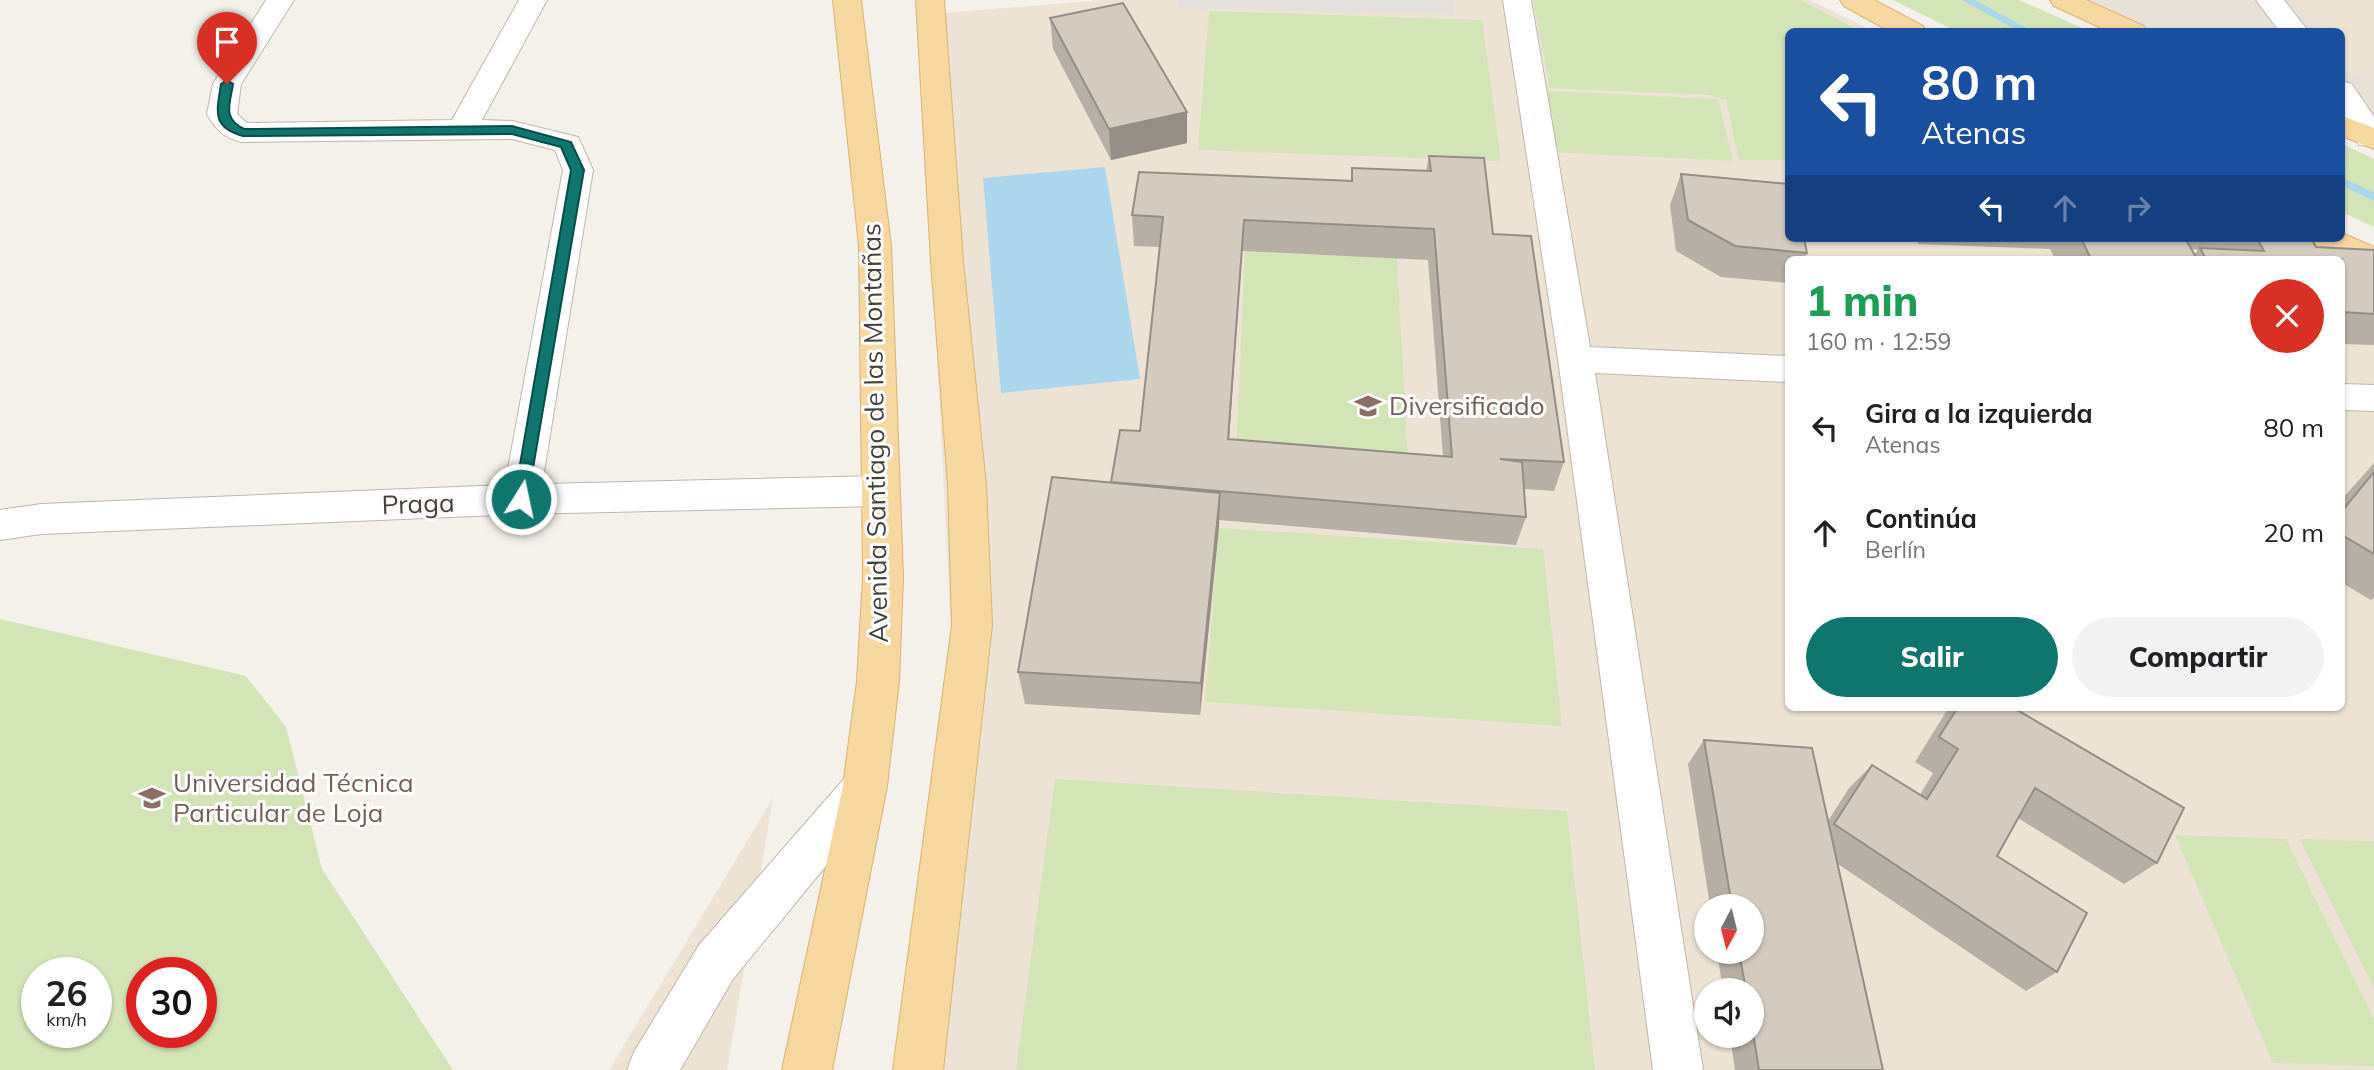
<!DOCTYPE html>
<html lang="es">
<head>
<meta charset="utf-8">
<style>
  body { margin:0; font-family:Mulish,sans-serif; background:#f2f2f2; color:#202124; height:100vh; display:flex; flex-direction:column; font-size:26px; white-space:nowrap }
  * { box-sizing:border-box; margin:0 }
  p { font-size:23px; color:#757577 }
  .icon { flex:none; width:38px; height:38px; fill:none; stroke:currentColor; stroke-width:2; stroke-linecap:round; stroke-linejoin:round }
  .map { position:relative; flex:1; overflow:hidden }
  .sheet { position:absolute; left:1785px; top:256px; width:560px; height:455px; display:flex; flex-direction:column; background:#fff; border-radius:10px; box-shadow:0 2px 5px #0004 }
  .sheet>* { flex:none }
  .hud { position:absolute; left:1785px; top:28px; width:560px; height:214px; border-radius:10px; box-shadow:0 2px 5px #0004; background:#1a4fa0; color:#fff; overflow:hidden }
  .needle { width:46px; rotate:187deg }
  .fabs { position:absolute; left:1694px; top:894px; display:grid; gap:14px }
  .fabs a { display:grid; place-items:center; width:70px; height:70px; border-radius:50%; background:#fff; box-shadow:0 2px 5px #0004; font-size:35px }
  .speed { position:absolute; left:21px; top:957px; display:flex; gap:14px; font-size:35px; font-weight:700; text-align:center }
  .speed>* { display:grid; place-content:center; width:91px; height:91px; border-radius:50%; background:#fff; box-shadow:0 2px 5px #0004; line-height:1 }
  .speed small { font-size:18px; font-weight:400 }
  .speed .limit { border:10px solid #d22; background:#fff; color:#111 }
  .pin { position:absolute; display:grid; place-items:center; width:60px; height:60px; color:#fff; margin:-72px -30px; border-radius:50% 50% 50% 0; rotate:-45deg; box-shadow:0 0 7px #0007 }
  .pin .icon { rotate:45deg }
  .me { position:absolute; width:77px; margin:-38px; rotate:10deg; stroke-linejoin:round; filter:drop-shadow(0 0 5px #0008) }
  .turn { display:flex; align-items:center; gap:24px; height:147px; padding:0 21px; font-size:32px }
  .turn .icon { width:91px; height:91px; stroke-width:2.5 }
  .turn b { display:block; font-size:49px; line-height:60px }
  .lanes { display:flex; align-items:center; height:66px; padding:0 21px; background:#0003; justify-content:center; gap:35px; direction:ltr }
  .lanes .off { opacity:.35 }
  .round { display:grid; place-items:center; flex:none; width:74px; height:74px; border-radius:37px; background:#f2f2f2 }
  .head { display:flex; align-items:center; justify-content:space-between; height:119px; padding:0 21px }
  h1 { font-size:42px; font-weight:800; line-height:52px; color:#1e9e55 }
  .button { display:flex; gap:14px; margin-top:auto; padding:14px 21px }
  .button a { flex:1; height:80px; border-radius:42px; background:#0f766e; color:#fff; font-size:28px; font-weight:800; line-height:80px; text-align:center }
  .button a+a { background:#f2f2f2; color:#202124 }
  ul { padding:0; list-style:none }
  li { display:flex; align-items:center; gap:21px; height:105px; padding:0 21px }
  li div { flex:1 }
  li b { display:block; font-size:26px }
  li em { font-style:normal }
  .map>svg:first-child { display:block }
</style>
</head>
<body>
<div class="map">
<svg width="2374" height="1070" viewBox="0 0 2374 1070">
  <rect width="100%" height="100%" fill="#f4f0ea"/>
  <path fill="#e7e1d8" d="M2064,0H2374V139L2342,125V32L2134,31Z"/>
  <path fill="#ece3d5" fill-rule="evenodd" d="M1104,0H1810L1873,31L1788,32V238H2285L2329,259H1788V707H2342V265L2374,281V1070H904L954,691L920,15ZM1706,906H1752V952H1706ZM1706,990H1752V1036H1706Z
    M2294,0H2374V74L2344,73L2342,32L2316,31Z
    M773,798L727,1070H609Z"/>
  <path fill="#d3e4b6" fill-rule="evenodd" d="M1533,0H1800L1860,31L1788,32V160H1739L1726,100L1709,95L1550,88Z
    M1893,0H2019L2089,31H1956Z
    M1209,11L1482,20L1501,161L1198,150Z
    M1548,91L1718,99L1733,161L1556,152Z
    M2342,144L2374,159V227L2342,212Z
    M1245,252L1397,258L1408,464L1236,456Z
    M1219,528L1543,549L1562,726L1205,702Z
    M0,619L246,676L286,727L322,869L453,1070H0ZM37,973H96V1032H37ZM142,973H201V1032H142Z
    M1055,779L1567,811L1595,1070H1016Z
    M2175,835L2286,839L2374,1019V1066L2273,1063Z
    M2300,839L2374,841V988Z"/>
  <path fill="#e3e0de" d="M1176,0H1454L1455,14L1178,8Z"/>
  <path fill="#abd6eb" d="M1105,167L1140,379L1001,393L983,178Z"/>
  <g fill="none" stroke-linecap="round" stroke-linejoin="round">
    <path fill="#abd6eb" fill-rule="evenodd" d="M1962,0H1975L2034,32H2020Z
      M2342,178L2374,192V201L2342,186Z"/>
    <g stroke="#bfb7ad" stroke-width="2">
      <path id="minor" d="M266,0H294L241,84L237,114L247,123L452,120L519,0H547L482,120L512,121L578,137L593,170L542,484L879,476L892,481L898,491L892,501L879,506L521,514L41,534L0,540V510L41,504L505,485L563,170L555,150L512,139L242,142C224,138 216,130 207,114L213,84Z
        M1503,0H1531L1590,347L1788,356V382L1595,373L1703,1070H1653L1558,359Z
        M2256,0H2284L2309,32H2280Z
        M2342,81L2352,84L2374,117V146L2359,145L2342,111Z
        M2342,384L2374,385V411L2342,410Z
        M865,766L880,772L887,786L880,800L733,979L680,1070H627L634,1052L699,945L850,772Z"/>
    </g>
    <g stroke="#dbb371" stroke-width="2">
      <path id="major" d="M833,0H861L891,246L903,577L899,681L887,786L832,1070H782L843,786L857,681L863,577L859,246Z
        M916,0H944L963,261L986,485L992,625L943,1070H893L952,625L948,485L931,261Z
        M1840,0H1874L1923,26L1927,32H1891L1844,6Z
        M2050,0H2086L2144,26L2148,32H2110L2054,6Z
        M2342,116L2374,128V149L2342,136Z
        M2342,233L2374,247V271L2312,246L2307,238H2342Z"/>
    </g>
    <use href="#minor" fill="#fff" fill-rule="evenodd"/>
    <use href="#major" fill="#f7d7a0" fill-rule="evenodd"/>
  </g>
  <path fill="#b6afa5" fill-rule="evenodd" d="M1050,18L1187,143L1111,160L1053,49Z
    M1429,156L1493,234L1564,462L1554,491L1524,489L1526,517L1516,545L1219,520L1200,715L1025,704L1018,672L1111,483L1140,431L1160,247L1134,246L1132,215L1351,181L1352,168L1426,171ZM1242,251L1428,260L1443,457L1229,439Z
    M1681,174L1807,253L1804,259H1788V283L1721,277L1676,251L1670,205Z
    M1916,238H2311L2316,247L2374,250V345L2342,344V259H2055L2050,249L1918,244ZM2191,249L2198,250L2194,255Z
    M2374,463V598L2371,600L2342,583V496L2343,498Z
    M1949,707H2012L2157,863L2124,884L2018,818L1997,856L2057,972L2026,991L1838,864L1883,1070H1735L1730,1036H1752V990H1723L1717,952H1752V906H1710L1688,764L1704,740L1828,821L1849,788L1872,765L1920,795L1933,773L1915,762Z"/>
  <path fill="#948e86" d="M1187,112V143L1111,160L1109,129Z
    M1244,220L1242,251L1227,468L1228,439Z
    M1220,493L1219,528L1200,715L1201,683Z"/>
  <path fill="#d4cbc0" stroke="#948e86" stroke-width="2" fill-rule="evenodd" d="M1123,3L1187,112L1109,129L1050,18Z
    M1429,156L1484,158L1493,234L1531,236L1564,462L1500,459L1522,462L1526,517L1111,482L1120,430L1140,431L1163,217L1132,215L1139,172L1352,181V168L1431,171ZM1244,220L1434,229L1452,457L1228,439Z
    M1681,174L1788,184V238H1804L1807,253L1735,246L1688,220Z
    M2081,238H2185L2197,259H2091Z
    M2257,238H2311L2316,247L2374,250V314L2342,312V259H2206L2200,248L2264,251Z
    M2374,472V554L2342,535V511Z
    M1052,477L1220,493L1201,683L1018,672Z
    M1958,707H2012L2184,808L2157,863L2035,788L1997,856L2087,913L2057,972L1834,824L1872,765L1927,799L1958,749L1939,737Z
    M1704,740L1812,748L1883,1070H1759L1752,1027V990H1746L1739,952H1752V906H1732Z"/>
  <path fill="#0f766e" stroke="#0a4d48" stroke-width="2" d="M227,80L233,84C230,104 222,118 244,129L512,126L571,142L584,170L527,503L521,505L514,499L571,170L561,147L512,134L243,136C211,127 217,111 221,84Z"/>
  <defs>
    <g id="school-bare" transform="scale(2.1)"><path d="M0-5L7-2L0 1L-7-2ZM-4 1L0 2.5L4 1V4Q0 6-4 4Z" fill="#8d6e63" stroke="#fff" stroke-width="2.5" paint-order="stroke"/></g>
    <g id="university-bare" transform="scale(2.1)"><path d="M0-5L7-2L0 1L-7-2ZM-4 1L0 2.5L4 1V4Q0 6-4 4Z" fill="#8d6e63" stroke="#fff" stroke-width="2.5" paint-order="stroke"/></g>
  </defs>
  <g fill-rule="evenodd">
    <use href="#school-bare" x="1368" y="406"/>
    <use href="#university-bare" x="152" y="798"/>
  </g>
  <g text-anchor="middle" stroke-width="6" stroke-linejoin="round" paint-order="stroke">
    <g font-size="26" fill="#785e54" stroke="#fff" text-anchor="start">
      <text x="1389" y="415">Diversificado</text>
      <text x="173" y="792">Universidad Técnica<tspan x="173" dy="30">Particular de Loja</tspan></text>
    </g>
    <g font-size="26" fill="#474039" stroke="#fff">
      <text transform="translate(875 433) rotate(-91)" y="9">Avenida Santiago de las Montañas</text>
      <text transform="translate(418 504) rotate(-2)" y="9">Praga</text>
    </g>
  </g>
</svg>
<div class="fabs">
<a><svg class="needle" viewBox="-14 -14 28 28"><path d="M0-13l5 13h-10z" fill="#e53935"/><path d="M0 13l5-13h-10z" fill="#757577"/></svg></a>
<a><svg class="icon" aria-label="sound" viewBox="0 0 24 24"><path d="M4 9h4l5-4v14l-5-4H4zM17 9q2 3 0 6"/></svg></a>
</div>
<div class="speed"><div>26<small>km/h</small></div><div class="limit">30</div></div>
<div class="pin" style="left:227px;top:84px;background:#d93025"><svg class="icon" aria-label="arrive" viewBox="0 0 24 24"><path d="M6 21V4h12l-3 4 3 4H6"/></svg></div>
<svg class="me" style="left:521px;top:499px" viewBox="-20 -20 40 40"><circle r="17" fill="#0f766e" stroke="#fff" stroke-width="3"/><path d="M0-11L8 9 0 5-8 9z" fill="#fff"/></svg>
<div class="hud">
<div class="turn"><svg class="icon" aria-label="left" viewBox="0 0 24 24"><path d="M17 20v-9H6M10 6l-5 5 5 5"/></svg><div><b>80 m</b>Atenas</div></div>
<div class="lanes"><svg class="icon" aria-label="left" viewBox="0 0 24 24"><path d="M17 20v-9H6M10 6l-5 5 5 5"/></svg><svg class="icon off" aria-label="ahead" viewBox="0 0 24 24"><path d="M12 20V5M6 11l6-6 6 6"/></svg><svg class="icon off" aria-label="right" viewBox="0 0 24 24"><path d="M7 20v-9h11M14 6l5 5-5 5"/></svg></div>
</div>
<section class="sheet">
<div class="head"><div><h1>1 min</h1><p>160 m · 12:59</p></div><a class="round" style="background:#d93025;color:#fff"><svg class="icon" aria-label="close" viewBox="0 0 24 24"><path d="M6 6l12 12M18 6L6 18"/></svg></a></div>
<ul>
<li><svg class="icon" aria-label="left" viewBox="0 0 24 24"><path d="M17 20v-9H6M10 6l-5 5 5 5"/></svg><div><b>Gira a la izquierda</b><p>Atenas</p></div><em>80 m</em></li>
<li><svg class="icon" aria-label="ahead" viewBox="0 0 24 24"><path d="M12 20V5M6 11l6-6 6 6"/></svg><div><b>Continúa</b><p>Berlín</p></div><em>20 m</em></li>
</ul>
<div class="button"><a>Salir</a><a>Compartir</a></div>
</section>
</div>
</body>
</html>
